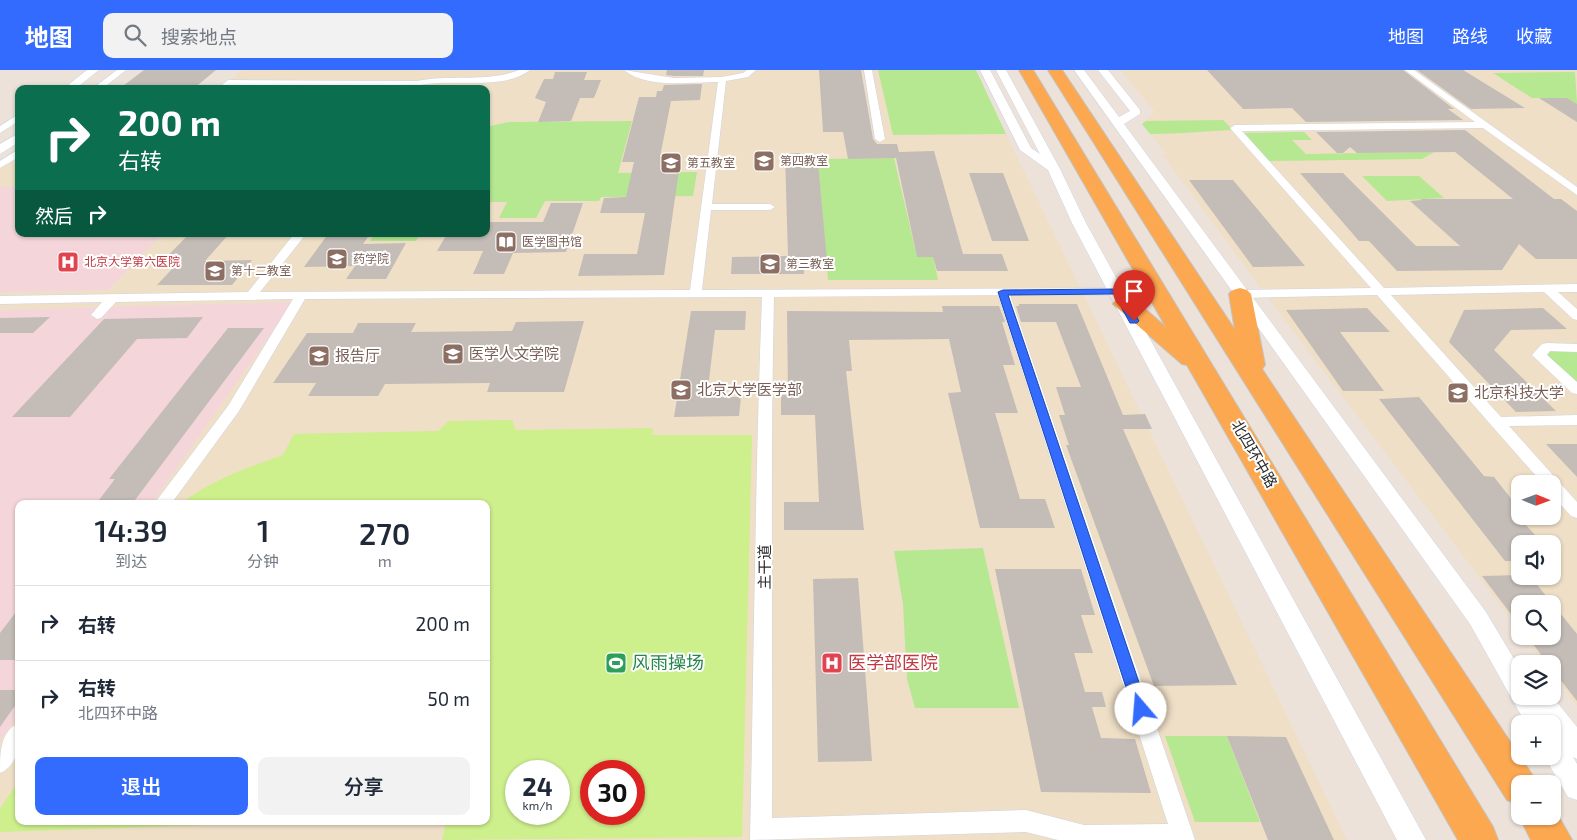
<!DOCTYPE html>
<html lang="zh">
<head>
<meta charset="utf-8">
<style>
  body { margin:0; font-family:"Exo 2","Noto Sans SC",sans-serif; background:#f2f2f3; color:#1f2937; height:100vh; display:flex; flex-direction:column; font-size:19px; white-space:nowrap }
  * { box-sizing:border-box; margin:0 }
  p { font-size:16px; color:#747a83 }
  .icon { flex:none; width:28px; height:28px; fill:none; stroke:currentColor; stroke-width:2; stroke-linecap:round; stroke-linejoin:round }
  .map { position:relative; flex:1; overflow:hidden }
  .details { position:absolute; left:15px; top:430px; width:475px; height:325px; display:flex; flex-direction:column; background:#fff; border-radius:10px; box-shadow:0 1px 4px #0004 }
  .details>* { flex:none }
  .banner { position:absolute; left:15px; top:15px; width:475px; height:152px; border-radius:10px; box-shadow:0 1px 4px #0004; background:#0b6e4f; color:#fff; overflow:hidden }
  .needle { width:32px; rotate:91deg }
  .tools { position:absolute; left:1511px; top:405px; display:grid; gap:10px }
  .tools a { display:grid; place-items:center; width:50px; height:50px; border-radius:10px; background:#fff; box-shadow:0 1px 4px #0004; font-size:25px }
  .speed { position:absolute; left:505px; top:690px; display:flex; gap:10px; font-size:25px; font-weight:700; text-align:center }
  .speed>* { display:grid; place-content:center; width:65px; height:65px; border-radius:50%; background:#fff; box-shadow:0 1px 4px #0004; line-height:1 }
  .speed small { font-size:12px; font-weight:400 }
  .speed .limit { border:8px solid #d22; background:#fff; color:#111 }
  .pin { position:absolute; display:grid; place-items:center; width:42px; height:42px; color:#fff; margin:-51px -21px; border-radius:50% 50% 50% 0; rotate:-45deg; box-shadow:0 0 5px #0007 }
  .pin .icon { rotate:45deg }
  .me { position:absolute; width:55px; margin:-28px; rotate:342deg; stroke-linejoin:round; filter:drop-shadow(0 0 4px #0008) }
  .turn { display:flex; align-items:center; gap:18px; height:105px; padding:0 20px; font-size:22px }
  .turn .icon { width:65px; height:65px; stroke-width:2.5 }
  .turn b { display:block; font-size:35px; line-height:42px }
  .then { display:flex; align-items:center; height:48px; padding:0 20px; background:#0003; gap:10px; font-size:19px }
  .eta { display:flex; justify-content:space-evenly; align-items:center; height:85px; text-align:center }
  .eta b { font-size:30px; font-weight:600; line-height:35px }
  .button { display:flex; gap:10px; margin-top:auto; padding:10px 20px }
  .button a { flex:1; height:58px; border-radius:10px; background:#336bff; color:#fff; font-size:20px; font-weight:600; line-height:58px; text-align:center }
  .button a+a { background:#f2f2f3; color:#1f2937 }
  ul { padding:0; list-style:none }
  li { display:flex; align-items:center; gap:15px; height:75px; padding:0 20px; border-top:1px solid #e0e1e3 }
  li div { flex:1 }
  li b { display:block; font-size:19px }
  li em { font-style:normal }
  header { display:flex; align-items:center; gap:30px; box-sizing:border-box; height:70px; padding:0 25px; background:#336bff; color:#fff }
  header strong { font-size:24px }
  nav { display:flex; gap:28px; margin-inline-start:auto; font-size:18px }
  .search { width:350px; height:45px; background:#f2f2f3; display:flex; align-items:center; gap:12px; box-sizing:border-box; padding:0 18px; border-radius:10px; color:#747a83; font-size:19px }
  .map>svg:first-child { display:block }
</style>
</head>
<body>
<header>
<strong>地图</strong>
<div class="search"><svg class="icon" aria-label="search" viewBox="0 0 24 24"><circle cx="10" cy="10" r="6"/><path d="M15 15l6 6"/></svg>搜索地点</div>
<nav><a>地图</a><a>路线</a><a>收藏</a></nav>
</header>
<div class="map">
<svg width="1577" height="770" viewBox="0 0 1577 770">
  <rect width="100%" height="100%" fill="#ece2d9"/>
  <path fill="#efdfc7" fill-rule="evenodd" d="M242,0H878L893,65L1006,64L1347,770H0V671L19,644V751H486V434H151L293,232L0,240V222L108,220L162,164H486V19H220ZM516,701H559V744H516ZM591,701H634V744H591Z
    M1120,0H1577V636L1553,604L1552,594H1545L1524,566H1552V534H1520V561L1271,232L1162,84L1166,83L1142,54L1155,42ZM1520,414H1552V446H1520ZM1520,474H1552V506H1520Z
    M19,84V117H0V97Z"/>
  <path fill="#f4d5d9" d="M0,117H19V164H162L108,220L0,222Z
    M293,232L151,434H19V644L0,671V240Z"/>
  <path fill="#b6e791" d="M878,0H976L1006,64L893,65Z
    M1575,2L1577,34L1567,28H1532L1493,3Z
    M1223,50L1233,60C1205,61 1179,64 1150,64L1142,54L1146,51Z
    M632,51L618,103L697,102L693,126L601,127L599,131H545L536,148H499L507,132H486V62L490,56L509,52Z
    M1304,62L1312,70H1292L1306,84L1434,82L1422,89L1269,91L1243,63Z
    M894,88L917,187H933L938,210H828L818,92L822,89Z
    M1362,106H1419L1444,128L1387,131Z
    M375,164H420L416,171H370Z
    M1547,277H1577V320L1539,285Z
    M983,478L1019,638H915L907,609L903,534L894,481Z
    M1165,666H1227L1260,752H1195Z"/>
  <path fill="#cdef8c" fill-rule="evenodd" d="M512,350L516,360L653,358L652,365H752L742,767L442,770L446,751H486V434H180C211,410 246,398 283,385L294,364L438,361L449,351ZM516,701H559V744H516ZM634,701V744H591V701Z
    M19,710V751H321L0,762V739Z"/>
  <path fill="#c4bcb6" d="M144,0H216L193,19H119Z
    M667,0H704L703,6H674L666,5Z
    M819,0H861L873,69L877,74H897L899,82L934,81L963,184H1002L1008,201H937L933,187H917L896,88L848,89L843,62H823Z
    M1207,0H1403L1454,39H1448L1463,50L1306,52L1292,38L1243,39Z
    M1417,0H1463L1525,38L1471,39Z
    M555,2H587L584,10H601L594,28H580L571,51L538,52L546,32L535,28L544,9H553Z
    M702,14L700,30L671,31L660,87L681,86L664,205L578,206L584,184H637L645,143H600L604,128L626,127L634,92H622L639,27H656L657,21H662L664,15Z
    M1539,28H1567L1577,34V52Z
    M1465,60L1554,129H1561L1577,141V189H1536L1519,174L1502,200L1397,201L1369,171H1359L1300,103H1343L1416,176H1460L1410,131L1422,130L1420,129H1513L1455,82L1357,83L1350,77L1343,83H1337L1316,62Z
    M800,83V92H818L827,191H804V204H731L732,187L788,186L785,84Z
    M969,103H1003L1029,171H992Z
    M1189,110H1233L1305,196L1253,197Z
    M551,133H583L566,182L513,183L504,204H473L483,181H437L447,164H486V152H543Z
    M189,164H229L205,191L252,190L232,215H157L173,198H156Z
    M328,164H370L363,174L406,173L386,209H346L355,196L304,197Z
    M1019,234H1077L1123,345L1145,344L1152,359H1123L1237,615L1154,616L1066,375H1069L1059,345H1065L1056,317H1081L1056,252H1021L1016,236H1019Z
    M942,236H999L1005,252H1002L1015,295H1003L1018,343H995L1020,429H1045L1055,458H980L948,323L961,322L949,269L849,270L852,301H846L864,460H784V432H819L815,345H781V325H788L787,241L943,242Z
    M1367,238L1390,262H1340L1384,321H1343L1286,240Z
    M1543,238L1567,259L1511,260L1494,280L1556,341L1516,342L1449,272L1464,240Z
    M691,241H746L745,260H715L707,327H741L739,346L674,347Z
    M50,247L33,263H0V248Z
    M203,247L187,268L137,269L70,347H12L104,249Z
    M584,251L564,322H487L490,313L385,314L378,326H308L316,313H273L307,263H353L358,253H416L411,262L512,261L516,252Z
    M228,258H264L132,434H96L115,409H109Z
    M1419,327L1484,406L1494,407L1520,440V446L1526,447H1519L1543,474H1520V491H1505L1379,329Z
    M1546,374H1577V407Z
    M995,499H1081L1095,545H1081L1093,583H1074L1085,622H1102L1106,637H1092L1101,668L1135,669L1151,723L1041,722Z
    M1520,505L1530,506L1577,564V631L1552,599V594H1548L1527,566H1552V534H1520V556L1482,506Z
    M858,508L872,691L818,692L813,509Z
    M19,538V590H0V563Z
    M0,620H19V630L0,657Z
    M1227,666L1286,667L1334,770H1268Z"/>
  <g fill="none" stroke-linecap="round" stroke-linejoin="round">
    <g stroke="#ced4e3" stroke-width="1">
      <path id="minor" d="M117,0H126L102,19H92Z
        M519,0H530C504,21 452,8 420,15L417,19H409L411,15H230L226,19H217L228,10L417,11C451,4 486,13 519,0Z
        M624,0L674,8L722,7L743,3L747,0H756L748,7L726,11L712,134H770L775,137L770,140H711L702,220L1121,218L1123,221L1117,225H1010L1195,770H1058L1026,762L750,770C754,589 755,408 762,227L305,229L239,341L171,434H154L228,336L293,229L116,232L101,248L97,249L91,245L102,232L0,234V226L248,222L294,164H306L260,222L690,220L718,12C690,12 647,19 624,0ZM998,225L1168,754L1084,755L1026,740L772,748C773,574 770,400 774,227Z
        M864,0H872L885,69L880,72L875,69Z
        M1405,0H1414L1577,117V125L1483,58L1242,61L1384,218L1577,214V222H1558L1577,239V250L1573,249L1544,222L1391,225L1501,347L1577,345V355L1509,356L1577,432V448L1571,446L1552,425V414H1543L1377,225L1240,228L1234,224L1240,220L1371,218L1230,58L1235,55L1475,52Z
        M19,44V51L0,63V56Z
        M19,79V87L0,98V91Z
        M1547,273L1577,274V282L1550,281L1547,285L1577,312V324L1572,323L1532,285L1542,274Z
        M19,653C19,671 20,695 0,703C0,684 0,661 19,653Z"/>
    </g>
    <g stroke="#ced4e3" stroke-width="1">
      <path id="tertiary" d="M87,0H99L75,19H63Z
        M980,0H990L1031,78L1040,84L996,0H1006L1060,99L1086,153L1426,770H1397L1072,153L1048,100L1020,80Z
        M1074,0H1084L1119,47L1130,41L1098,0H1108L1140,40V44L1124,54L1486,542L1520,599V626H1552L1577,657V689L1573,687L1577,694V730L1568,727L1544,686H1552V654H1526L1470,554Z
        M19,63V72L0,84V74Z"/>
    </g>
    <g stroke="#c3c3c3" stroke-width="2">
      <path id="trunk" d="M1019,0H1033L1493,757L1498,770H1458L1187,295L1182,294L1113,234L1116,229C1135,225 1152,246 1166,257Z
        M1048,0H1062L1235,260L1229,224L1233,220L1240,218L1247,220L1251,224L1265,295L1262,299L1533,706L1537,714H1520V735L1507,730Z
        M1552,735L1572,770H1531L1519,746L1520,744V746H1552Z"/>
    </g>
    <use href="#minor" fill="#fff" fill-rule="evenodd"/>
    <use href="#tertiary" fill="#fff" fill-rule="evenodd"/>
    <use href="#trunk" fill="#fca851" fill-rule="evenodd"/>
  </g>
  <path fill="#336bff" stroke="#2146a6" d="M1117,219L1122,221L1139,251L1137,253H1130L1114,224L1008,225L1148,639L1146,643L1141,645L1136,643L1133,639L998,222L1003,220Z"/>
  <defs>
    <g id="university-square" transform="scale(1.125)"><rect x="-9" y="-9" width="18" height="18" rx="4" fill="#8d6e63" stroke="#fff"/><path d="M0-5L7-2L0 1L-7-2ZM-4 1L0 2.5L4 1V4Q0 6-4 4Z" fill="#fff"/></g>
    <g id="library-square" transform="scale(1.125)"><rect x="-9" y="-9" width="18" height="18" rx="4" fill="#8d6e63" stroke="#fff"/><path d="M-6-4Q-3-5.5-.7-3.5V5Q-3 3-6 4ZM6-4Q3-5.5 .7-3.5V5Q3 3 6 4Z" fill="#fff"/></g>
    <g id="hospital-square" transform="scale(1.125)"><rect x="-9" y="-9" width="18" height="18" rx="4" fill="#e0444e" stroke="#fff"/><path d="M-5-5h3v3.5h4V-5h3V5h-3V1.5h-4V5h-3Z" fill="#fff"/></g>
    <g id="stadium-square" transform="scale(1.125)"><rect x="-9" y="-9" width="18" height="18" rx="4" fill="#2e9e5b" stroke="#fff"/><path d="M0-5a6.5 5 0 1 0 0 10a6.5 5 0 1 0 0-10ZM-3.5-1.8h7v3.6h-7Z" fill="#fff"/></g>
  </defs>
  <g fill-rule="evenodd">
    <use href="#university-square" x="764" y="91"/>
    <use href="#university-square" x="671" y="93"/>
    <use href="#library-square" x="506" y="172"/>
    <use href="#university-square" x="337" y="189"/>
    <use href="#hospital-square" x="68" y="192"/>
    <use href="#university-square" x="770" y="194"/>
    <use href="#university-square" x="215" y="201"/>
    <use href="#university-square" x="453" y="284"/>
    <use href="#university-square" x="319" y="286"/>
    <use href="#university-square" x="681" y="320"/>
    <use href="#university-square" x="1458" y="323"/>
    <use href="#stadium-square" x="616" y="593"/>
    <use href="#hospital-square" x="832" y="593"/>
  </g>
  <g text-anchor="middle" stroke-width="4" stroke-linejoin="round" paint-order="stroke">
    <g font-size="12" fill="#785e54" stroke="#fff" text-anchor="start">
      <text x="780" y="95">第四教室</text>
      <text x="687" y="97">第五教室</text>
      <text x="522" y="176">医学图书馆</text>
      <text x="353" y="193">药学院</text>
      <text x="786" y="198">第三教室</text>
      <text x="231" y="205">第十二教室</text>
    </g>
    <g font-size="12" fill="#be3a42" stroke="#fff" text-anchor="start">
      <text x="84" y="196">北京大学第六医院</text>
    </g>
    <g font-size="15" fill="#785e54" stroke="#fff" text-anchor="start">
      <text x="469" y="289">医学人文学院</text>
      <text x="335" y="291">报告厅</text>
      <text x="697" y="325">北京大学医学部</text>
      <text x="1474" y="328">北京科技大学</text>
    </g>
    <g font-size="15" fill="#292929" stroke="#fff">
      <text transform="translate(1254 384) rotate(60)" y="5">北四环中路</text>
      <text transform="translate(765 497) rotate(-90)" y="5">主干道</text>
    </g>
    <g font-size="18" fill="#27864d" stroke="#fff" text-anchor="start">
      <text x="632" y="599">风雨操场</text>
    </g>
    <g font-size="18" fill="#be3a42" stroke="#fff" text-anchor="start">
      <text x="848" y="599">医学部医院</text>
    </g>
  </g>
</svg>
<div class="tools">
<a><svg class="needle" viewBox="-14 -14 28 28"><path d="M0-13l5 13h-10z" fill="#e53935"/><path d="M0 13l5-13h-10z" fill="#747a83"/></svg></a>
<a><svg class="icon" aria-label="sound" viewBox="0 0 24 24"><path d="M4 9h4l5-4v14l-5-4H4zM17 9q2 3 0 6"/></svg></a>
<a><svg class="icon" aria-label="search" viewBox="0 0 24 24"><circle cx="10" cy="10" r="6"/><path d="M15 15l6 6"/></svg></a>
<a><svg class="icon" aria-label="layers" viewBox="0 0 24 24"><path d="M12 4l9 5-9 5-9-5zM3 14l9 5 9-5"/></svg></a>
<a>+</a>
<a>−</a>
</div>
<div class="speed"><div>24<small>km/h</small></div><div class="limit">30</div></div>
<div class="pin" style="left:1134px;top:251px;background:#d93025"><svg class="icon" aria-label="arrive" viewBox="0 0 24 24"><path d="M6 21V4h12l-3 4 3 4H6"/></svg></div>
<svg class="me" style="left:1141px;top:639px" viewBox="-20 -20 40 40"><circle r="19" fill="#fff"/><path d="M0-13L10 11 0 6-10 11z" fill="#336bff"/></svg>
<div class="banner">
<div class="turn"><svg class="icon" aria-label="right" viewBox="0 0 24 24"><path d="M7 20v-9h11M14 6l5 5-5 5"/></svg><div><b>200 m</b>右转</div></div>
<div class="then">然后<svg class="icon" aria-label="right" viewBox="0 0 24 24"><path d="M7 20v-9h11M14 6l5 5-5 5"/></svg></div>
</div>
<section class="details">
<div class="eta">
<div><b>14:39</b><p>到达</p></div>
<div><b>1</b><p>分钟</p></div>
<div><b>270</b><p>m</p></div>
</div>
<ul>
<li><svg class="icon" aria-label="right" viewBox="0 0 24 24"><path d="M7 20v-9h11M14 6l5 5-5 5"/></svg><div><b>右转</b></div><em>200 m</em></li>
<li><svg class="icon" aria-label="right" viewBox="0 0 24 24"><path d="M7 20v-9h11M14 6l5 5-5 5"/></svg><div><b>右转</b><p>北四环中路</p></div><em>50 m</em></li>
</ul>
<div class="button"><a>退出</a><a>分享</a></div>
</section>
</div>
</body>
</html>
